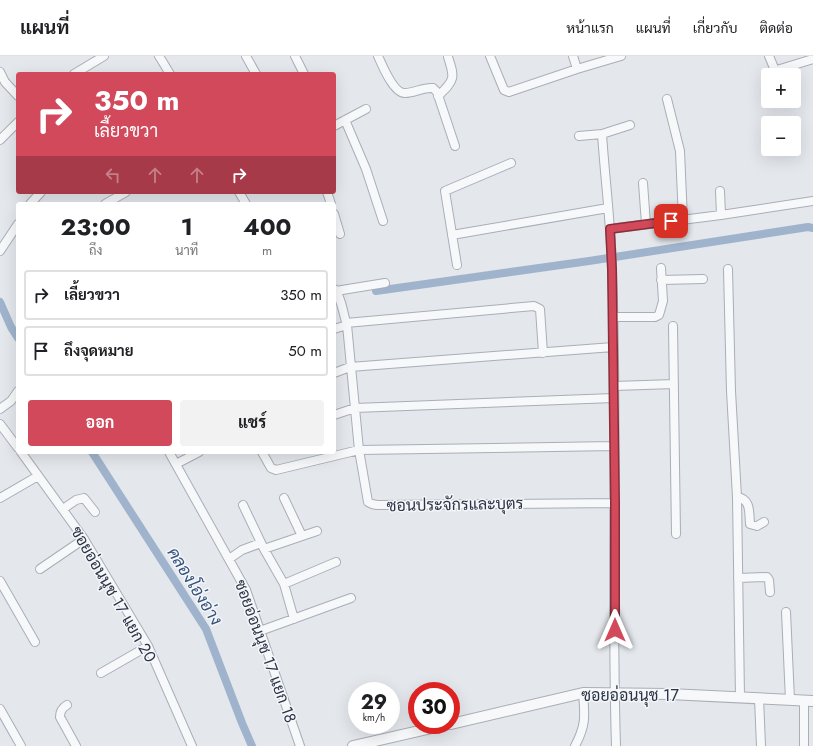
<!DOCTYPE html>
<html lang="th">
<head>
<meta charset="utf-8">
<style>
  body { margin:0; font-family:Jost,Sarabun,sans-serif; background:#f2f2f2; color:#202124; height:100vh; display:flex; flex-direction:column; font-size:15px; white-space:nowrap }
  * { box-sizing:border-box; margin:0 }
  p { font-size:13px; color:#757577 }
  .icon { flex:none; width:22px; height:22px; fill:none; stroke:currentColor; stroke-width:2; stroke-linecap:round; stroke-linejoin:round }
  .map { position:relative; flex:1; overflow:hidden }
  .sheet { position:absolute; left:16px; top:146px; width:320px; height:252px; display:flex; flex-direction:column; background:#fff; border-radius:4px; box-shadow:0 4px 16px #0002 }
  .sheet>* { flex:none }
  .top-card { position:absolute; left:16px; top:16px; width:320px; height:122px; border-radius:4px; box-shadow:0 4px 16px #0002; background:#d1495b; color:#fff; overflow:hidden }
  .controls { position:absolute; left:761px; top:12px; display:grid; gap:8px }
  .controls a { display:grid; place-items:center; width:40px; height:40px; border-radius:4px; background:#fff; box-shadow:0 4px 16px #0002; font-size:20px }
  .speed { position:absolute; left:348px; top:626px; display:flex; gap:8px; font-size:20px; font-weight:700; text-align:center }
  .speed>* { display:grid; place-content:center; width:52px; height:52px; border-radius:50%; background:#fff; box-shadow:0 4px 16px #0002; line-height:1 }
  .speed small { font-size:10px; font-weight:400 }
  .speed .limit { border:6px solid #d22; background:#fff; color:#111 }
  .pin { position:absolute; display:grid; place-items:center; width:34px; height:34px; color:#fff; margin:-17px; border-radius:8px; box-shadow:0 2px 6px #0006 }
  .me { position:absolute; width:44px; margin:-22px; rotate:0deg; stroke-linejoin:round; filter:drop-shadow(0 0 3px #0008) }
  .turn { display:flex; align-items:center; gap:14px; height:84px; padding:0 12px; font-size:18px }
  .turn .icon { width:52px; height:52px; stroke-width:2.5 }
  .turn b { display:block; font-size:28px; line-height:34px }
  .lanes { display:flex; align-items:center; height:38px; padding:0 12px; background:#0003; justify-content:center; gap:20px; direction:ltr }
  .lanes .off { opacity:.35 }
  .eta { display:flex; justify-content:space-evenly; align-items:center; height:68px; text-align:center }
  .eta b { font-size:24px; font-weight:700; line-height:28px }
  .primary-button { display:flex; gap:8px; margin-top:auto; padding:8px 12px }
  .primary-button a { flex:1; height:46px; border-radius:4px; background:#d1495b; color:#fff; font-size:16px; font-weight:700; line-height:46px; text-align:center }
  .primary-button a+a { background:#f2f2f2; color:#202124 }
  ul { padding:0; list-style:none }
  li { display:flex; align-items:center; gap:12px; height:50px; margin:0 8px 6px; padding:0 4px; border:2px solid #e0e0e0; border-radius:4px }
  li div { flex:1 }
  li b { display:block; font-size:15px }
  li em { font-style:normal }
  header { display:flex; align-items:center; gap:24px; box-sizing:border-box; height:56px; padding:0 20px; background:#fff; border-bottom:1px solid #e0e0e0 }
  header strong { font-size:19px }
  nav { display:flex; gap:22px; margin-inline-start:auto; font-size:14px }
  .map>svg:first-child { display:block }
</style>
</head>
<body>
<header>
<strong>แผนที่</strong>
<nav><a>หน้าแรก</a><a>แผนที่</a><a>เกี่ยวกับ</a><a>ติดต่อ</a></nav>
</header>
<div class="map">
<svg width="813" height="690" viewBox="0 0 813 690">
  <rect width="100%" height="100%" fill="#e4e7ec"/>
  <g fill="none" stroke-linecap="round" stroke-linejoin="round">
    <path stroke="#9fb4cc" stroke-width="8" d="M376,235L589,205L808,171L813,172
      M0,246L11,271L18,282
      M92,396L206,573L242,667L252,690"/>
    <g stroke="#a9aeb7" stroke-width="10">
      <path id="minor" d="M159,0L170,18
        M246,0L256,18
        M295,0L304,18
        M378,0C382,9 394,38 405,37C415,37 423,31 433,32L437,36L455,90
        M490,0L504,34L509,36L577,13L621,0
        M573,0L577,13
        M769,0L774,12L777,14L813,3
        M0,16L5,26L18,40
        M74,18L104,0
        M438,40C455,24 455,22 448,1
        M667,43L680,95L683,164
        M345,64L366,113L383,165
        M334,70L366,53
        M602,78L630,69
        M579,80L602,78C605,123 611,168 612,213C618,372 611,531 616,690
        M0,84L18,66
        M643,127L646,168
        M720,135L721,159
        M239,136L246,148
        M327,136L331,148
        M30,148L41,136
        M105,148L126,136
        M334,158L340,178
        M610,173L721,159L813,145
        M452,179L608,152
        M0,195L18,168
        M457,209L445,135L511,107
        M728,213L731,335L737,441L740,641
        M661,224L703,223
        M334,233C342,242 343,258 347,269L359,394L368,446L372,448L377,449L615,447
        M336,235L385,227
        M613,261H655L659,259L663,245L661,212
        M346,267L534,250L540,253L543,297
        M673,270L676,478
        M334,273L347,269
        M334,317L350,311L613,291
        M614,330L674,328
        M0,353L11,345L18,335
        M334,359L355,352L614,342
        M0,368L18,392
        M21,396L84,483L148,590L192,690
        M169,396L246,534L300,690
        M262,396L271,412L276,414L359,394L614,390
        M176,408L199,396
        M737,441C751,443 749,456 750,468L757,470L764,466
        M0,442L38,420
        M284,442L302,480
        M243,449L264,493L284,528L294,563
        M63,453L76,444L84,442L95,456
        M264,493L317,475
        M229,503L242,494L261,487
        M40,513L84,483
        M738,522L767,521L769,524L770,536
        M0,525L35,586
        M284,528L336,506
        M786,556L790,644
        M260,575L351,542
        M101,617L148,590
        M759,642L761,690
        M67,649C62,652 60,655 60,661L76,690
        M0,653L21,690
        M575,690C586,669 585,661 583,637
        M804,690V645"/>
    </g>
    <g stroke="#a9aeb7" stroke-width="12">
      <path id="tertiary" d="M451,668L583,637L669,638L813,645
        M353,690L445,669"/>
    </g>
    <use href="#minor" stroke="#f7f8fa" stroke-width="8"/>
    <use href="#tertiary" stroke="#f7f8fa" stroke-width="10"/>
  </g>
  <g fill="none" stroke-linecap="round" stroke-linejoin="round">
    <g stroke="#882f3b" stroke-width="10">
      <path id="route" d="M615,574V447L612,213L610,173L671,165"/>
    </g>
    <use href="#route" stroke="#d1495b" stroke-width="7"/>
  </g>
  <g text-anchor="middle" stroke-width="3" stroke-linejoin="round" paint-order="stroke">
    <g font-size="16" fill="#2b3445" stroke="#f4f6f9">
      <text transform="translate(455 448) rotate(-1)" y="6">ซอนประจักรและบุตร</text>
      <text transform="translate(114 538) rotate(60)" y="6">ซอยอ่อนนุช 17 แยก 20</text>
      <text transform="translate(266 595) rotate(70)" y="6">ซอยอ่อนนุช 17 แยก 18</text>
      <text x="630" y="645">ซอยอ่อนนุช 17</text>
    </g>
    <g font-size="17" font-style="italic" fill="#34527a" stroke="#f4f6f9">
      <text transform="translate(195 530) rotate(58)" y="6">คลองโอ่งอ่าง</text>
    </g>
  </g>
</svg>
<div class="controls">
<a>+</a>
<a>−</a>
</div>
<div class="speed"><div>29<small>km/h</small></div><div class="limit">30</div></div>
<div class="pin" style="left:671px;top:165px;background:#d93025"><svg class="icon" aria-label="arrive" viewBox="0 0 24 24"><path d="M6 21V4h12l-3 4 3 4H6"/></svg></div>
<svg class="me" style="left:615px;top:574px" viewBox="-20 -20 40 40"><path d="M0-17L14 15 0 8-14 15z" fill="#d1495b" stroke="#fff" stroke-width="4"/></svg>
<div class="top-card">
<div class="turn"><svg class="icon" aria-label="right" viewBox="0 0 24 24"><path d="M7 20v-9h11M14 6l5 5-5 5"/></svg><div><b>350 m</b>เลี้ยวขวา</div></div>
<div class="lanes"><svg class="icon off" aria-label="left" viewBox="0 0 24 24"><path d="M17 20v-9H6M10 6l-5 5 5 5"/></svg><svg class="icon off" aria-label="ahead" viewBox="0 0 24 24"><path d="M12 20V5M6 11l6-6 6 6"/></svg><svg class="icon off" aria-label="ahead" viewBox="0 0 24 24"><path d="M12 20V5M6 11l6-6 6 6"/></svg><svg class="icon" aria-label="right" viewBox="0 0 24 24"><path d="M7 20v-9h11M14 6l5 5-5 5"/></svg></div>
</div>
<section class="sheet">
<div class="eta">
<div><b>23:00</b><p>ถึง</p></div>
<div><b>1</b><p>นาที</p></div>
<div><b>400</b><p>m</p></div>
</div>
<ul>
<li><svg class="icon" aria-label="right" viewBox="0 0 24 24"><path d="M7 20v-9h11M14 6l5 5-5 5"/></svg><div><b>เลี้ยวขวา</b></div><em>350 m</em></li>
<li><svg class="icon" aria-label="arrive" viewBox="0 0 24 24"><path d="M6 21V4h12l-3 4 3 4H6"/></svg><div><b>ถึงจุดหมาย</b></div><em>50 m</em></li>
</ul>
<div class="primary-button"><a>ออก</a><a>แชร์</a></div>
</section>
</div>
</body>
</html>
